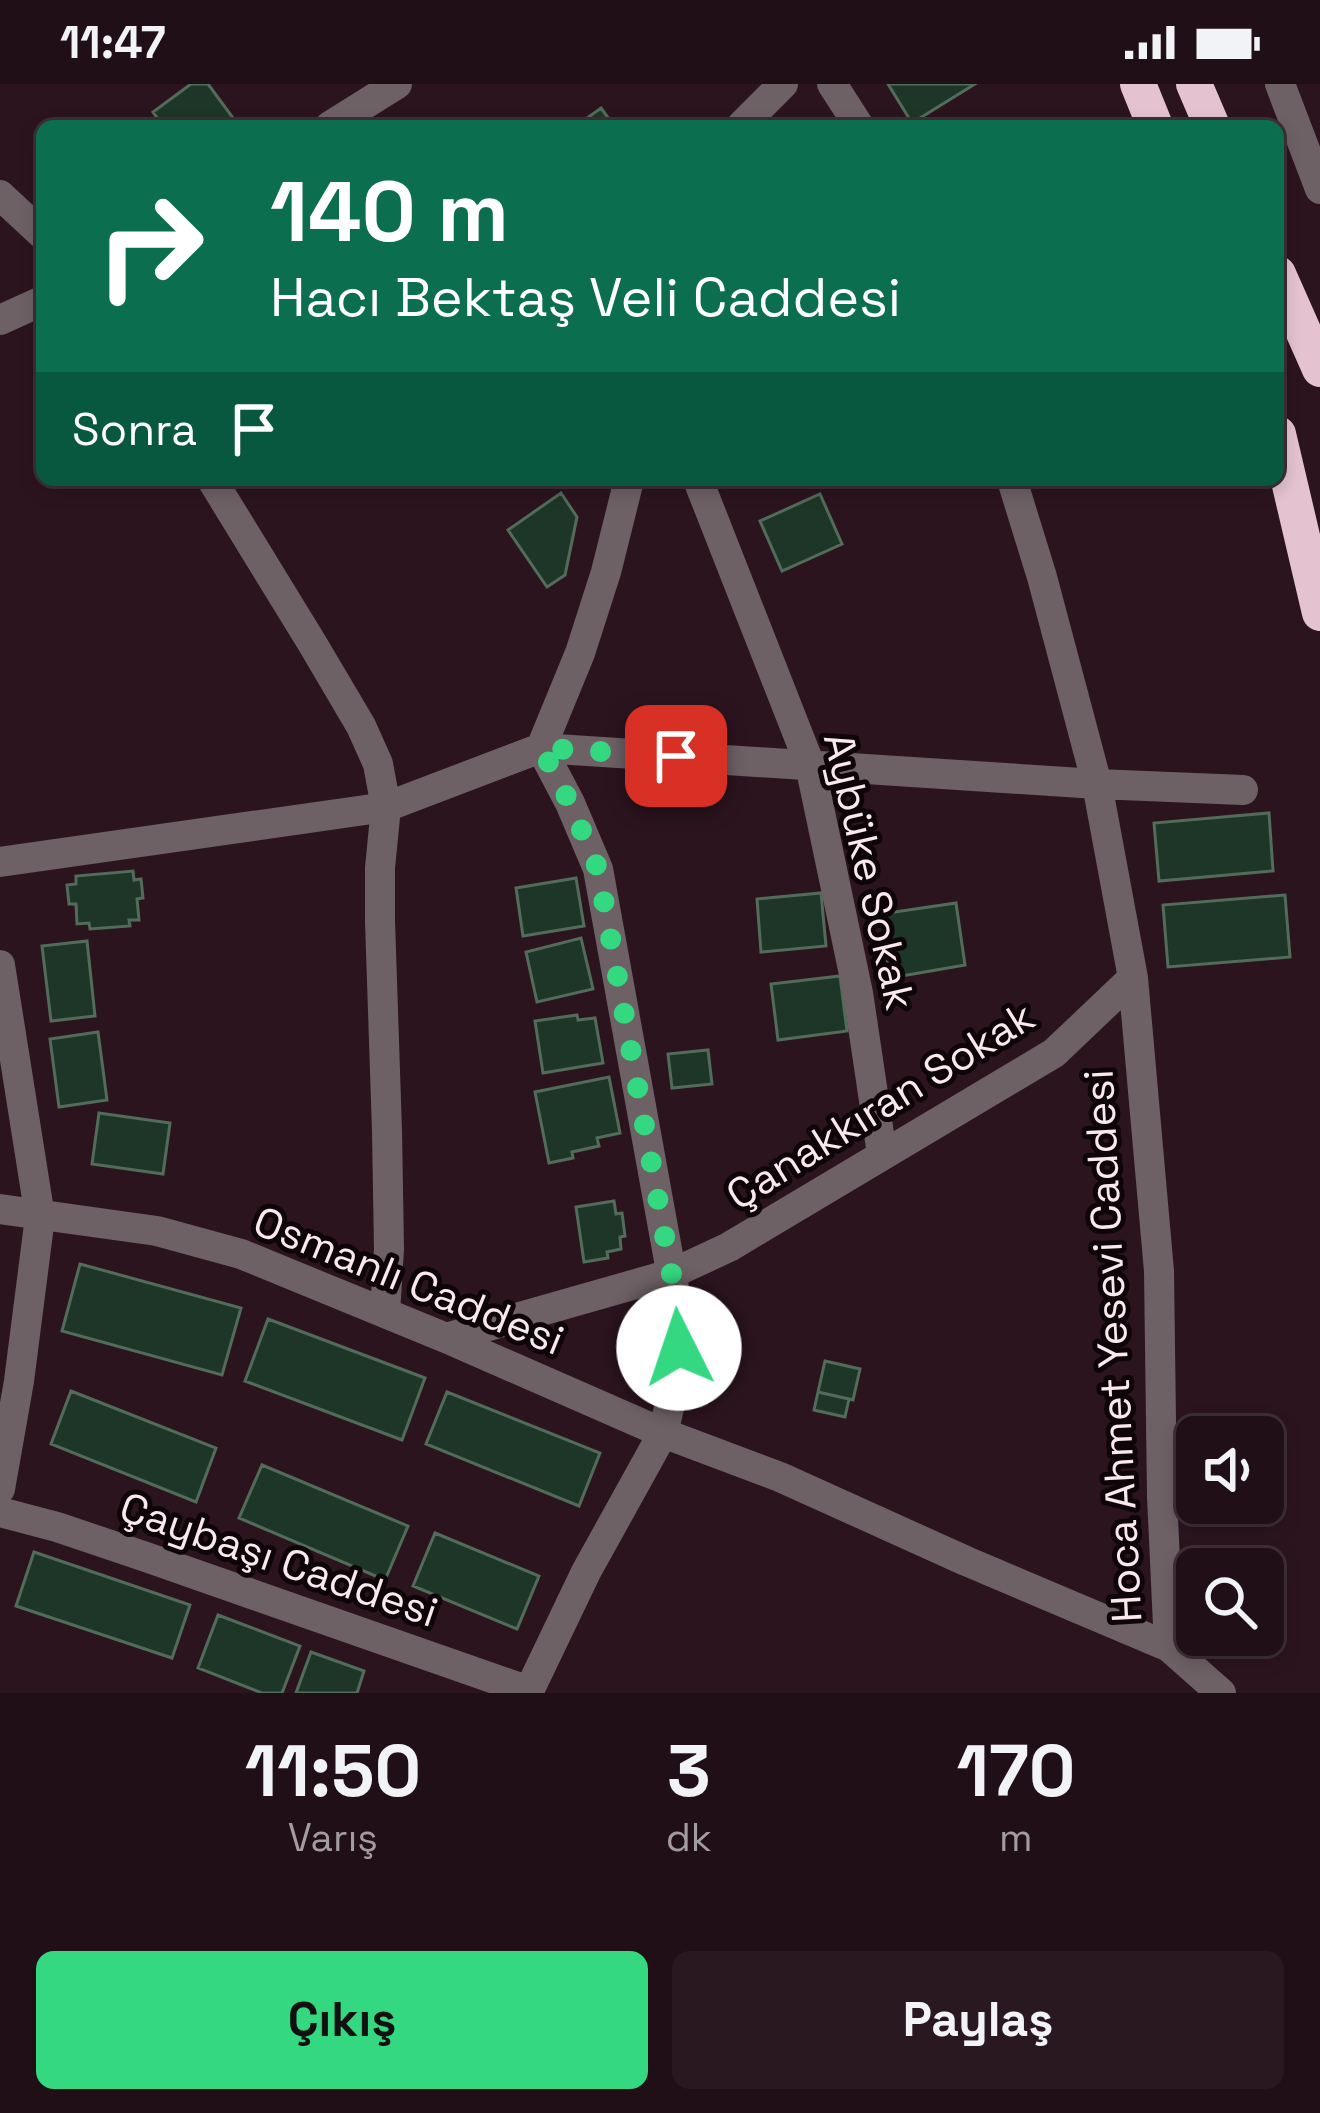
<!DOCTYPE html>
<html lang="tr">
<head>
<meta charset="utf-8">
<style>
  body { margin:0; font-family:"Space Grotesk",sans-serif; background:#291820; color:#f1f3f6; height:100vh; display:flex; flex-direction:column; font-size:45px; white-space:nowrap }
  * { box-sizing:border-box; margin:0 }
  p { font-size:39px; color:#a29ca1 }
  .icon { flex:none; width:66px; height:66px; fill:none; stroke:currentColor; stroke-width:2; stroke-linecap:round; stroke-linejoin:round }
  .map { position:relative; height:1609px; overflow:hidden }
  .side { display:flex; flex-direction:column; background:#210f17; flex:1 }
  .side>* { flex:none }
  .top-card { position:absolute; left:36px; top:36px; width:1248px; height:366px; border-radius:18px; box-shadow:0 6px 18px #0003,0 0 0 3px #3e2f36; background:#0b6e4f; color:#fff; overflow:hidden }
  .tools { position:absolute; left:1176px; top:1332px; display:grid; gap:24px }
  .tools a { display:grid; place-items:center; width:108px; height:108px; border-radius:18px; background:#210f17; box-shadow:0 6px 18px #0003,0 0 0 3px #3e2f36; font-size:60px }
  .pin { position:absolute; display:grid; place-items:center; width:102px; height:102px; color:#fff; margin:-51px; border-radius:24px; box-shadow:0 6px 18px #0006 }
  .me { position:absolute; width:132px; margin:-66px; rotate:356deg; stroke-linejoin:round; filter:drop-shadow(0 0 9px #0008) }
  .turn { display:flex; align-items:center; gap:42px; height:252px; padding:0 36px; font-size:54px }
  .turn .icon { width:156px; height:156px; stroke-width:2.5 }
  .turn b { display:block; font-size:84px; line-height:102px }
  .then { display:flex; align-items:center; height:114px; padding:0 36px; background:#0003; gap:24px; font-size:45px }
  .eta { display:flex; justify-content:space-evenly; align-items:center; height:204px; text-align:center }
  .eta b { font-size:72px; font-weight:800; line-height:84px }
  .action { display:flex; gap:24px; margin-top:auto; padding:24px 36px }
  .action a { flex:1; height:138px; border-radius:18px; background:#34d881; color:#111; font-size:48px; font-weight:800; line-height:138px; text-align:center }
  .action a+a { background:#291820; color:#f1f3f6 }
  .status { display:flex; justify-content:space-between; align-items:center; height:84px; padding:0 60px; background:#210f17; direction:ltr }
  .status svg { height:33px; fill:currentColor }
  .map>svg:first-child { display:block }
</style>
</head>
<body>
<div class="status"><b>11:47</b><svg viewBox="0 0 49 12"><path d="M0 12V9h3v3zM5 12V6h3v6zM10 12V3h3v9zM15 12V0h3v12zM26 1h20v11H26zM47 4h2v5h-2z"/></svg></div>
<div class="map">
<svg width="1320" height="1609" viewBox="0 0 1320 1609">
  <rect width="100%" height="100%" fill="#2c141f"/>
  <path fill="#1e3627" stroke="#526b5a" stroke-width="3" d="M191,0H208L239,42H163L153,28Z
    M888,0H975L912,39Z
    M601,24L614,42H576Z
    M561,409L577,433L565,491L547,503L508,446Z
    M820,410L842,460L782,487L760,437Z
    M1269,729L1273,787L1159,797L1154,739Z
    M133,787L134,796L141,795L143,814L137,815L139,836H129L130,842L90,845L89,839L77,840L76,820H69L67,801L76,800V792Z
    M576,794L584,842L523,852L516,804Z
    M821,809L826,862L761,868L757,815Z
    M1285,811L1290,873L1168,883L1163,821Z
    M956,819L965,881L890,894L881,830Z
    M581,854L593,905L537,918L526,868Z
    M87,857L95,932L51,937L42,862Z
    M840,892L847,947L778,956L771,900Z
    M577,931L578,936L595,934L603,979L543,989L535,937Z
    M98,948L107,1016L59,1023L50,955Z
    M708,966L712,1000L672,1004L668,970Z
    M609,993L620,1049L597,1054L599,1062L572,1068L573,1074L549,1079L535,1008Z
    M99,1029L170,1039L163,1090L92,1080Z
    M614,1117L616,1130L622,1129L625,1152L620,1153L621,1165L607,1168L608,1174L584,1178L576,1123Z
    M80,1180L241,1224L222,1291L62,1247Z
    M268,1235L425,1294L402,1356L245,1297Z
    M825,1277L860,1285L853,1316L818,1308Z
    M71,1307L216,1364L196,1418L51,1360Z
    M447,1308L600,1369L579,1422L426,1360Z
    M818,1308L849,1315L845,1333L814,1326Z
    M262,1381L408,1442L385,1496L239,1434Z
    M435,1449L539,1492L517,1545L413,1502Z
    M34,1468L190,1521L172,1574L16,1522Z
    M218,1531L300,1562L282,1609H262L198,1584Z
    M311,1568L364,1587L357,1609H296Z"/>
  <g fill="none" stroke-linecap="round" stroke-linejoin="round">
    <path stroke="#6e6166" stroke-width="30" d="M832,0L859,42
      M1280,0L1320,105
      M330,42L397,0
      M741,42L783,0
      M0,111L42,150
      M0,236L42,217
      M212,396L312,559L361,642L378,680L386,723L380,784V837L387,1047L389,1165L385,1229
      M698,396L810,681L858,909L882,1070
      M1012,396L1042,493L1097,700L1133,894L1159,1187L1162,1412L1169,1563
      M0,778L386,723L541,664L1097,700L1243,706
      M0,881L40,1133L19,1297L0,1405
      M0,1125L157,1147L241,1170L446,1254L663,1349L780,1393L966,1477L1169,1563L1221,1609
      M446,1254L671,1190L729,1163L1054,969L1133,894
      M0,1428L57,1443L146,1473L529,1607
      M528,1609L586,1488L663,1349L674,1303L679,1264L678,1226L598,785L570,719L541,664L580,569L606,488L629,396"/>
    <path stroke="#e4c2cf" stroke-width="36" d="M1138,0L1155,42
      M1194,0L1212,42
      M1278,190L1320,285
      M1278,350L1320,529"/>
  </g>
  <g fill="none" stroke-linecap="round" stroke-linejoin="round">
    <path stroke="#34d881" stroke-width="21" stroke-dasharray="0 37.8" d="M676,672L541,664L570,719L598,785L678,1226L679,1264"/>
  </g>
  <g text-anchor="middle" stroke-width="10" stroke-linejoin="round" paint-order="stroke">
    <g font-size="42" fill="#f9e8ee" stroke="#0e0508">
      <text transform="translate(870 787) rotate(77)" y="15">Aybüke Sokak</text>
      <text transform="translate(880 1021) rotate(-32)" y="15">Çanakkıran Sokak</text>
      <text transform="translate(409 1196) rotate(22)" y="15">Osmanlı Caddesi</text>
      <text transform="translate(1112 1262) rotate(-93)" y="15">Hoca Ahmet Yesevi Caddesi</text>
      <text transform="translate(279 1475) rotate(19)" y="15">Çaybaşı Caddesi</text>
    </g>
  </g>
</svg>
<div class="tools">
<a><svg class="icon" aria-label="sound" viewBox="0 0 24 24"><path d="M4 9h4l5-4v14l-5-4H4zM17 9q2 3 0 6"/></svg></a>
<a><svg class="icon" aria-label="search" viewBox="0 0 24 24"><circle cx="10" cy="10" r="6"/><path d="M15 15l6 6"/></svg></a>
</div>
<div class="pin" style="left:676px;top:672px;background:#d93025"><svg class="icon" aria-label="arrive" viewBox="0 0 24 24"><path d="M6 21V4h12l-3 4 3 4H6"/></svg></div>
<svg class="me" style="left:679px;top:1264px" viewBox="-20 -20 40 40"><circle r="19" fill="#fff"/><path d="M0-13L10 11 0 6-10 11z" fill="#34d881"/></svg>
<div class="top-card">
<div class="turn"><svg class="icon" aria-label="right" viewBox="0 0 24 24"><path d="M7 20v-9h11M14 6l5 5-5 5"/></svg><div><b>140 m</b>Hacı Bektaş Veli Caddesi</div></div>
<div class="then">Sonra<svg class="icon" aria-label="arrive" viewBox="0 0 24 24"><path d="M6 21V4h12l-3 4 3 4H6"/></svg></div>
</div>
</div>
<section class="side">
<div class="eta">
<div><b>11:50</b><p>Varış</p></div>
<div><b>3</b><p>dk</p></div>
<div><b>170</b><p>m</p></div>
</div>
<div class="action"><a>Çıkış</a><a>Paylaş</a></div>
</section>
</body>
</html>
